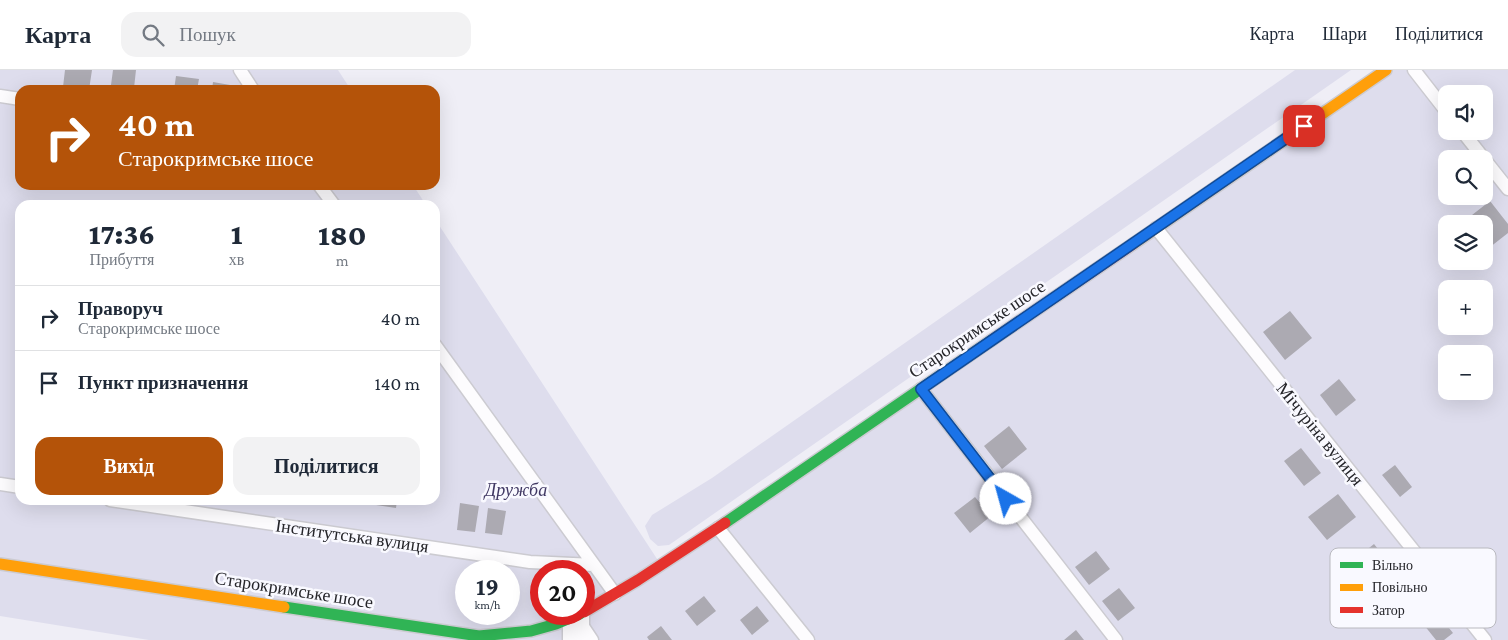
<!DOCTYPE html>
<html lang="uk">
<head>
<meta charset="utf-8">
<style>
  body { margin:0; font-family:"Crimson Pro",serif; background:#f2f2f3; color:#1f2937; height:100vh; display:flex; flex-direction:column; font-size:19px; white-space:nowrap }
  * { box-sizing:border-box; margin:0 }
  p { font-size:16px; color:#747a83 }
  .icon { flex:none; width:28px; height:28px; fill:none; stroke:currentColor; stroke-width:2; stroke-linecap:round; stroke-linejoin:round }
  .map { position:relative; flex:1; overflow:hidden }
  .sheet { position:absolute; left:15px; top:130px; width:425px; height:305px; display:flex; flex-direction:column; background:#fff; border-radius:15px; box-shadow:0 5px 20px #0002 }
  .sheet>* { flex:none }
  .banner { position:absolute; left:15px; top:15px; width:425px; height:105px; border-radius:15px; box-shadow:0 5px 20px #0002; background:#b45309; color:#fff; overflow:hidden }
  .fabs { position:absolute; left:1438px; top:15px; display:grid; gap:10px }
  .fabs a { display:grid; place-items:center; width:55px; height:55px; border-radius:10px; background:#fff; box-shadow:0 5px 20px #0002; font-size:25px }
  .speed { position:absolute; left:455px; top:490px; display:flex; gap:10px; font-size:25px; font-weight:700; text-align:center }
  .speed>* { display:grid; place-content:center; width:65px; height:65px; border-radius:50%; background:#fff; box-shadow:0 5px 20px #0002; line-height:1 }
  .speed small { font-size:12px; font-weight:400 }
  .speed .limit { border:8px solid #d22; background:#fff; color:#111 }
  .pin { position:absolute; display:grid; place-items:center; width:42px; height:42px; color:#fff; margin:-21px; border-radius:10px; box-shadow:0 2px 8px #0006 }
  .me { position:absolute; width:55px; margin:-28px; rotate:322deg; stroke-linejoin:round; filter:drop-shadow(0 0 4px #0008) }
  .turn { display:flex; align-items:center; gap:18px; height:105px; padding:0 20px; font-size:22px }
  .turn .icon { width:65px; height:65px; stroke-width:2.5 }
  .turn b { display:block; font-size:35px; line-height:42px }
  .eta { display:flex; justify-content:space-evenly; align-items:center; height:85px; text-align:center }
  .eta b { font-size:30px; font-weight:800; line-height:35px }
  .action { display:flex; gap:10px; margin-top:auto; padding:10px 20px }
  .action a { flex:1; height:58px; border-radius:15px; background:#b45309; color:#fff; font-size:20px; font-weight:800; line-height:58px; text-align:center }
  .action a+a { background:#f2f2f3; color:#1f2937 }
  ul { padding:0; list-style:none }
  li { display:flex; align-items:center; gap:15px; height:65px; padding:0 20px; border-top:1px solid #e0e1e3 }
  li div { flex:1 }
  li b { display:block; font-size:19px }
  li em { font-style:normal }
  header { display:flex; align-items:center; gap:30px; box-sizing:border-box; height:70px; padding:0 25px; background:#fff; border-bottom:1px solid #e0e1e3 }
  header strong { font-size:24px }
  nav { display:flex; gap:28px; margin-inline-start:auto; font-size:18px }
  .search { width:350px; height:45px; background:#f2f2f3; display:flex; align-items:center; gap:12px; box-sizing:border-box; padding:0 18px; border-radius:15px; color:#747a83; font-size:19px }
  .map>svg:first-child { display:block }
</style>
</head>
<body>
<header>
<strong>Карта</strong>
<div class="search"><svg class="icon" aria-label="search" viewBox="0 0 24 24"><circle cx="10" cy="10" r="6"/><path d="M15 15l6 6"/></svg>Пошук</div>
<nav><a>Карта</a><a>Шари</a><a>Поділитися</a></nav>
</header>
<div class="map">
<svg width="1508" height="570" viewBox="0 0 1508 570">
  <rect width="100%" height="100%" fill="#efeef6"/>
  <path fill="#dedded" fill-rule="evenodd" d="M0,0H338L351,20H20V115H413L426,135H20V430H435V149L661,495L1386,0H1508V570H149L0,546ZM1446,24H1484V61H1446ZM1446,89H1484V126H1446ZM1446,154H1484V191H1446ZM1446,219H1484V256H1446ZM1446,284H1484V321H1446ZM466,501H509V544H466ZM541,501H584V544H541Z
    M1295,0H1351L669,475L658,476L650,469L645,456L652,445L712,408Z"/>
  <path fill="#acaab2" d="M65,0H92L89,20L63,17Z
    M113,0H136L134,18L111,15Z
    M176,6L199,9L197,20H174Z
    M213,12L230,15L229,20H212Z
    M1464,82L1469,89H1455Z
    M1490,131L1508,154V163L1485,181L1484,179V154H1464L1463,152Z
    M1290,241L1312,268L1285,290L1263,262Z
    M1339,309L1356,330L1336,346L1320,325Z
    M1009,356L1027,379L1002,399L984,376Z
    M1301,378L1321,403L1304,416L1284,391Z
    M1395,395L1412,417L1400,427L1382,405Z
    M1338,424L1356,447L1327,470L1308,447Z
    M975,427L991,446L970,463L954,443Z
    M299,430H321V435L299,432Z
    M377,430H397L396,438L376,435Z
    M460,433L479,436L475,462L457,460Z
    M488,438L506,441L502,465L485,463Z
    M1374,474L1391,495L1376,507L1359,486Z
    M1096,481L1110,499L1089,515L1075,497Z
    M1119,518L1135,538L1118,551L1102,531Z
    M704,526L716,541L697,556L685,541Z
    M757,536L769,551L752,565L740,550Z
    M1434,539L1453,563L1444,570H1436L1420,550Z
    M661,556L672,570H649L647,567Z
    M1076,560L1084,570H1064Z"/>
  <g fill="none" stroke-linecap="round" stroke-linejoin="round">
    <g stroke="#cccbd1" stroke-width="15">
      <path id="lane" d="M240,0L253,20
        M1414,0L1446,41
        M0,26L20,29
        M1462,61L1508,119
        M319,115L334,135
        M1156,158L1485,570
        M435,275L615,524
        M921,319L1116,570
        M0,414L20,417
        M110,430L530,492L594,495
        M718,458L808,570
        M580,552L592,570"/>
    </g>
    <g stroke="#cccbd1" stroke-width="29">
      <path id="street" d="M576,570V546"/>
    </g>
    <g stroke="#cccbd1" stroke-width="14">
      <path id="fast" d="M725,453L992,270
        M284,537L479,566L531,561L556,554L580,544"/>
    </g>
    <g stroke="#cccbd1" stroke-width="14">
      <path id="slow" d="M1133,174L1386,0
        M0,494L284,537"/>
    </g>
    <g stroke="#cccbd1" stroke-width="14">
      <path id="jam" d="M992,270L1133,174
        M584,542L638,510L725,453"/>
    </g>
    <use href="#lane" stroke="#fdfcfe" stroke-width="12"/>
    <use href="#street" stroke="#fdfcfe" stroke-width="26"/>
    <use href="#fast" stroke="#30b455" stroke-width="11"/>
    <use href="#slow" stroke="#ff9f0a" stroke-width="11"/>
    <use href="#jam" stroke="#e5322d" stroke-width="11"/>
  </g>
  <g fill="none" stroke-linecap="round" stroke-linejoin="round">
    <g stroke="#114b97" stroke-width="12">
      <path id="route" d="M1006,429L921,319L1304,56"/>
    </g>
    <use href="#route" stroke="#1a73e8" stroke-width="9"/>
  </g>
  <g text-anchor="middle" stroke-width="5" stroke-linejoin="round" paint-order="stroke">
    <g font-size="18" fill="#25252a" stroke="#f9f9ff">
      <text transform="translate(977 259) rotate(-34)" y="6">Старокримське шосе</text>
      <text transform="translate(1320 364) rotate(51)" y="6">Мічуріна вулиця</text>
      <text transform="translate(352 466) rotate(8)" y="6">Інститутська вулиця</text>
      <text transform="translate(294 520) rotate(9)" y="6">Старокримське шосе</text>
    </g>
    <g font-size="18" font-style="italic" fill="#403863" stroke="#f9f9ff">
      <text x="516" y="426">Дружба</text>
    </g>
  </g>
  <rect x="1330" y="478" width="166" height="80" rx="8" fill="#f9f9ff" stroke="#b9b9bf" stroke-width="1"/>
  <rect x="1340" y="492" width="23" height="6" fill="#30b455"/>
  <rect x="1340" y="514" width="23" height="7" fill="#ff9f0a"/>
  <rect x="1340" y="537" width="23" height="6" fill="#e5322d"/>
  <g font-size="14" fill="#25252a">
    <text x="1372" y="500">Вільно</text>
    <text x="1372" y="522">Повільно</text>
    <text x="1372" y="545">Затор</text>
  </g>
</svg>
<div class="fabs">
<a><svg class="icon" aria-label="sound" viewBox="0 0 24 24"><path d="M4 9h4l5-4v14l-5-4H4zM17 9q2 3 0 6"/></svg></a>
<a><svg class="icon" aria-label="search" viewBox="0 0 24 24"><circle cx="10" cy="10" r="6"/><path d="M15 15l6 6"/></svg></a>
<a><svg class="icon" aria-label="layers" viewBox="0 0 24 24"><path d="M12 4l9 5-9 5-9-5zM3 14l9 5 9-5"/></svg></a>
<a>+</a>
<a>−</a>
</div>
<div class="speed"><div>19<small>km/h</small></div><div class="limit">20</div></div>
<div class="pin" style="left:1304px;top:56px;background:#d93025"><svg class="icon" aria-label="arrive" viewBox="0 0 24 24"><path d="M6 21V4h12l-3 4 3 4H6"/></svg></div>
<svg class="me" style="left:1006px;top:429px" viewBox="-20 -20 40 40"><circle r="19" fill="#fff"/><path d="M0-13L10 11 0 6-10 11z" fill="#1a73e8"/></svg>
<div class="banner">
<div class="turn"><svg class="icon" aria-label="right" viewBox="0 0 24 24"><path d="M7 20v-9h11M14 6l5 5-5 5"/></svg><div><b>40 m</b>Старокримське шосе</div></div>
</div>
<section class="sheet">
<div class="eta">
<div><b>17:36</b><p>Прибуття</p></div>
<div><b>1</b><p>хв</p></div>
<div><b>180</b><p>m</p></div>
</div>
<ul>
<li><svg class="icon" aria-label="right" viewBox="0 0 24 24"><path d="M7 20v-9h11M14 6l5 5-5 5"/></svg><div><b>Праворуч</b><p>Старокримське шосе</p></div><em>40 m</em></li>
<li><svg class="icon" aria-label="arrive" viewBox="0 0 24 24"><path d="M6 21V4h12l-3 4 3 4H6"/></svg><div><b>Пункт призначення</b></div><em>140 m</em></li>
</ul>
<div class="action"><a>Вихід</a><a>Поділитися</a></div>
</section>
</div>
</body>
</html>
